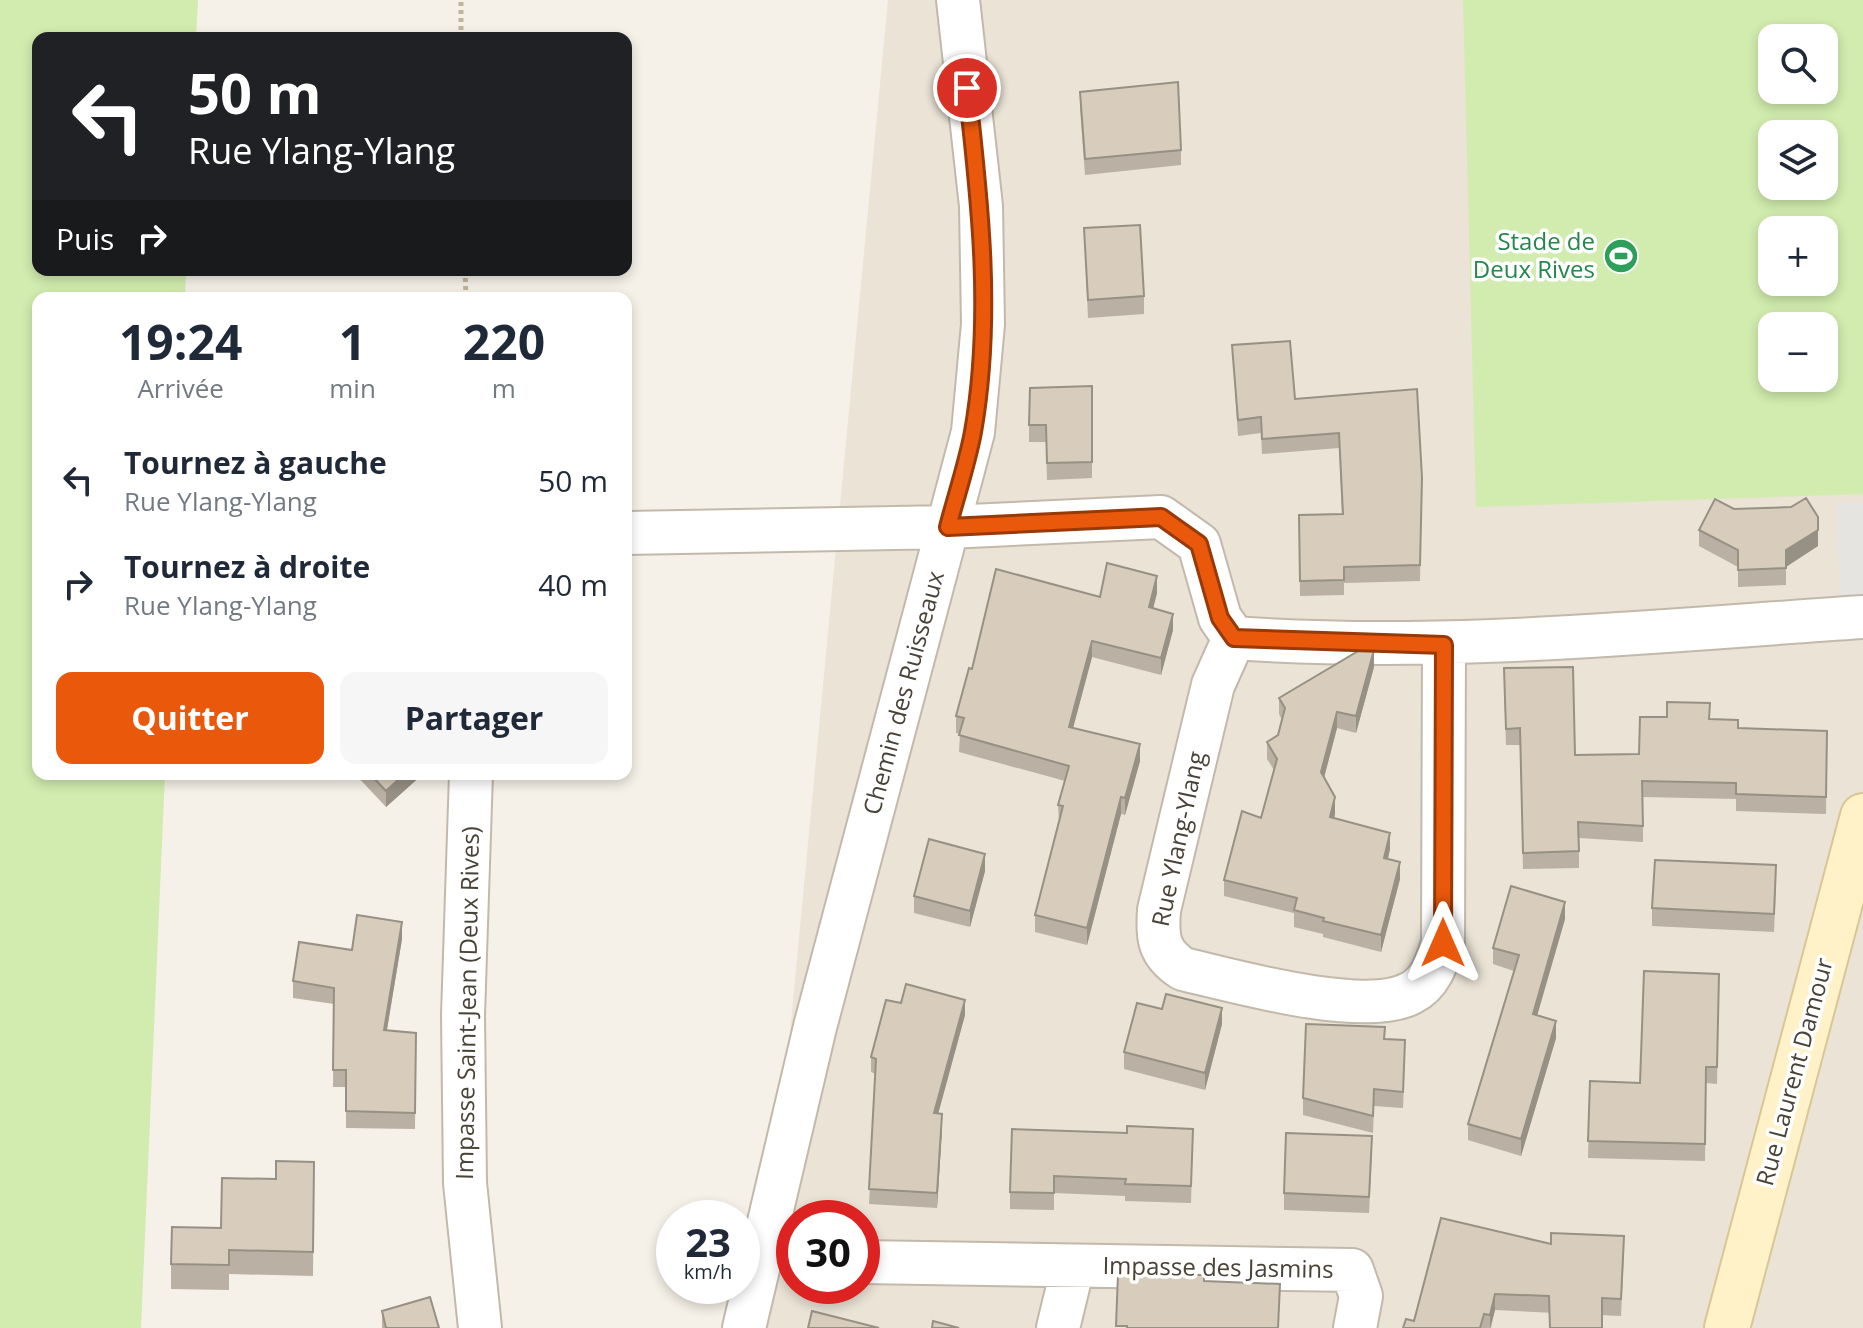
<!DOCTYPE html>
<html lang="fr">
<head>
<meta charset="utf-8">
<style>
  body { margin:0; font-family:"Open Sans",sans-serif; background:#f6f6f7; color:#1f2937; height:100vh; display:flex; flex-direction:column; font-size:30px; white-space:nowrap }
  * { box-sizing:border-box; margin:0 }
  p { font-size:26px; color:#747a83 }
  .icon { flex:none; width:44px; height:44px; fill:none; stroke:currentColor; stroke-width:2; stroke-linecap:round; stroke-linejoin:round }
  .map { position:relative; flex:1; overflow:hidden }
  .drawer { position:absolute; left:32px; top:292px; width:600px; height:488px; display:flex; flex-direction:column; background:#fff; border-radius:16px; box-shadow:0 4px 12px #0003 }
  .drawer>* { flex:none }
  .top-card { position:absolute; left:32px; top:32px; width:600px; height:244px; border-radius:16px; box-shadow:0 4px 12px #0003; background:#202124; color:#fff; overflow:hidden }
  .fabs { position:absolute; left:1758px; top:24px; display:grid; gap:16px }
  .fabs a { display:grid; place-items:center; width:80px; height:80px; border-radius:16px; background:#fff; box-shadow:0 4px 12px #0003; font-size:40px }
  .speed { position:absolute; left:656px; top:1200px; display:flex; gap:16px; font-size:40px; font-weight:700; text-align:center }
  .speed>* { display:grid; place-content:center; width:104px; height:104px; border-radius:50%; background:#fff; box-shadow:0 4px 12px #0003; line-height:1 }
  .speed small { font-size:20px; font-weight:400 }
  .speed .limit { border:12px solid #d22; background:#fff; color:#111 }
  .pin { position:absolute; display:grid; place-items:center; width:68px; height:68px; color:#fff; margin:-34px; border:4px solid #fff; border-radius:50%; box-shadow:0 2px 8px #0007 }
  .me { position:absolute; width:88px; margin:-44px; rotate:0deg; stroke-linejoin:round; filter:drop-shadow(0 0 6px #0008) }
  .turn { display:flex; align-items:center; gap:28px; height:168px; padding:0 24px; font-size:36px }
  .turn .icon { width:104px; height:104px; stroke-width:2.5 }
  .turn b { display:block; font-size:56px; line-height:68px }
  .then { display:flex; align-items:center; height:76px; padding:0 24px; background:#0003; gap:16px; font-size:30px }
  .eta { display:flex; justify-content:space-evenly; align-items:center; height:136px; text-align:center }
  .eta b { font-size:48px; font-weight:700; line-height:56px }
  .cta { display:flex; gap:16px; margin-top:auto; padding:16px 24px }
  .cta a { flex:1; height:92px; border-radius:16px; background:#ea580c; color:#fff; font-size:32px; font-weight:700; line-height:92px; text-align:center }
  .cta a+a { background:#f6f6f7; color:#1f2937 }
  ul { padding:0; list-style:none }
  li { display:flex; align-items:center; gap:24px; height:104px; padding:0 24px }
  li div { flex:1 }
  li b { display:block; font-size:30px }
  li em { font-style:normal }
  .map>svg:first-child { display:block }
</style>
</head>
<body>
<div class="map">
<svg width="1863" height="1328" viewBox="0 0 1863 1328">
  <rect width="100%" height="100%" fill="#f5f1e8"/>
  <path fill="#eae3d6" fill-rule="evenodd" d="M888,0H1863V1328H762ZM1772,38H1824V90H1772ZM1772,134H1824V186H1772ZM1772,230H1824V282H1772ZM1772,326H1824V378H1772ZM794,1218H862V1286H794Z"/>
  <path fill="#d1ecae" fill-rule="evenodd" d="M0,0H198L196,38H38V270H186L185,298H38V774H165L141,1328H0Z
    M1463,0H1863V494L1476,507ZM1772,38H1824V90H1772ZM1772,134H1824V186H1772ZM1772,230H1824V282H1772ZM1772,326H1824V378H1772Z"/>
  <path fill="#e6e4e0" d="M1863,502V595L1840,596L1837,503Z"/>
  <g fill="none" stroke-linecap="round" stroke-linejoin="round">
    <g stroke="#c2b9aa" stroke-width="46">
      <path id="street" d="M626,533L948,527L1161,517L1199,544L1220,618L1234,638C1444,653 1653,631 1863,617
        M1234,638L1213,685L1159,910C1157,937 1158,953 1183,969C1234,981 1365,1018 1411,993C1431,983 1437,962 1443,943L1444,645
        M471,774L463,1015L465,1183L480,1328
        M862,1262L1352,1270L1361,1296L1355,1328
        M744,1328L815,1027L973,432L983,324L981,206L958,0
        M1058,1328L1073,1266"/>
    </g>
    <g stroke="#d9c695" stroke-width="48">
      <path id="secondary" d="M1727,1328L1863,816"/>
    </g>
    <path stroke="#c4b59a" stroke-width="5" stroke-dasharray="4 4" stroke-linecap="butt" d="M461,38V0
      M465,270L466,298"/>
    <use href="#street" stroke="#fff" stroke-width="42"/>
    <use href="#secondary" stroke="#fff1c8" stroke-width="44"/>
  </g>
  <path fill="#bab0a3" d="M1080,92L1181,150V165L1085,175L1080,108Z
    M1084,228L1144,296V314L1088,318Z
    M1232,345L1295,399L1422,478L1420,581L1344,583V595L1300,596L1299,515L1342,514L1339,448L1262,454L1261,433L1238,436Z
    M1092,386V478L1047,480L1046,442H1029V425Z
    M1734,509L1818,546L1786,566V585L1738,587V567L1699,546V530Z
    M1157,593L1153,609L1173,630L1161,675L1092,657L1073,728L1140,761L1125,815L1121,814L1087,945L1035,932V915L1059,822L1058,805L1065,781L959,752L960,734L956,733V716L972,669L1100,597Z
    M1374,667L1356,733L1337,728L1324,778L1335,814L1334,818L1390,849L1388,859L1400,879L1381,952L1323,937V934L1294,927V913L1224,896V880L1261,818L1274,770L1267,759V742L1278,735L1282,720L1279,714V698Z
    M1504,685L1575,755L1639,754L1710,719L1738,728L1827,731L1826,814L1736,811V799L1643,797V842L1579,838V868L1523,869L1520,745H1506Z
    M355,774H423L386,807Z
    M985,871L970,927L914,913V896Z
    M1776,884L1774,932L1652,926V908Z
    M1565,919L1537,1015L1556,1038L1521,1156L1468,1140V1124L1514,971L1493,964V948Z
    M402,939L387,1030L416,1033L415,1129L346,1128V1087H333L334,1004L293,998V981L352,950Z
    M1719,974L1717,1084L1706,1083L1705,1161L1588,1158L1590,1081L1640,1083Z
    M901,1003L965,1015L938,1114L942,1129L937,1208L869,1204L876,1074L871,1072V1057Z
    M1222,1024L1205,1090L1124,1069V1052Z
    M1385,1039L1405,1057L1403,1108L1374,1106L1373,1133L1303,1115V1098Z
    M1193,1129L1191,1203L1125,1201V1196L1054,1193V1210L1010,1209V1192L1127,1133Z
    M1372,1153L1369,1213L1284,1210V1193Z
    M314,1162L313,1276L229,1274V1290L171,1289V1264L221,1228L276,1179Z
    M1551,1244L1624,1253L1621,1316L1495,1310L1491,1328H1403L1414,1321Z
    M382,1311L439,1328H382Z"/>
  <path fill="#979084" d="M1818,530V546L1786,567V550Z
    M1157,576V593L1149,624V607Z
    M1173,614V630L1161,675V658Z
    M1092,641V657L1069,743V727Z
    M1374,650V667L1356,733V716Z
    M1337,712V728L1321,789V772Z
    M1140,744V761L1125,815V798Z
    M404,774H423L386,807V791Z
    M1121,797V814L1087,945V928Z
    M1335,797V814L1330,834V817Z
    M1390,833V849L1384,875V858Z
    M985,854V871L970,927V911Z
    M1400,862V879L1381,952V935Z
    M1565,902V919L1533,1030V1014Z
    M402,922V939L384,1047V1030Z
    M965,1000V1015L934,1129V1113Z
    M1222,1008V1024L1205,1090V1073Z
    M1556,1021V1038L1521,1156V1139Z
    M942,1114V1129L937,1208V1193Z
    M1495,1294V1310L1490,1328V1315Z"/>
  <path fill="#d8cdbd" stroke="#979084" stroke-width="2" d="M1178,82L1181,150L1085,159L1080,92Z
    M1140,225L1144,296L1088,300L1084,228Z
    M1290,341L1295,399L1417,389L1422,478L1420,565L1344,567V580L1300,581L1299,515L1343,514L1339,433L1262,439L1261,417L1238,420L1232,345Z
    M1092,386V462L1047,463L1046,425H1029L1030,388Z
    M1806,498L1818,517V530L1786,550V568L1738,570V550L1699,530L1715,499L1734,509L1791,507Z
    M1107,563L1157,576L1149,607L1173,614L1161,658L1092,641L1069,727L1140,744L1125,798L1121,797L1087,928L1035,915L1063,806L1058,805L1069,766L959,735L964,718L956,716L969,668L972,669L996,569L1100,597Z
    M1360,650H1374L1356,716L1337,712L1321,772L1335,797L1330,817L1390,833L1384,858L1400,862L1381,935L1323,921L1324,918L1294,910L1297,898L1224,880L1242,811L1261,818L1277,759L1267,742L1278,735L1285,708L1279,698Z
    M1573,667L1575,755L1639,754L1640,717H1667V702L1710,703L1709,719L1738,720V728L1827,731L1826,797L1736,794V783L1642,781L1643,826L1578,822L1579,851L1523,853L1520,728L1506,729L1504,668Z
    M370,774H404L386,791Z
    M929,839L985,854L970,911L914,896Z
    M1655,860L1776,865L1774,914L1652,908Z
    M1511,886L1565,902L1533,1014L1556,1021L1521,1139L1468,1124L1519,955L1493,948Z
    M357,915L402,922L384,1030L416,1033L415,1113L346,1111V1070H333L334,988L293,981L299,942L352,950Z
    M1644,971L1719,974L1717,1067H1706L1705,1144L1588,1141L1590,1081L1640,1083Z
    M906,984L965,1000L934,1113L942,1114L937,1193L869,1189L876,1059L871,1057L886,1000L901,1003Z
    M1166,994L1222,1008L1205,1073L1124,1052L1137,1003L1162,1009Z
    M1306,1024L1385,1027L1384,1039L1405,1040L1403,1092L1374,1089L1373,1116L1303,1098Z
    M1127,1126L1193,1129L1191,1186L1125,1184L1126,1179L1054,1176V1193L1010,1192L1012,1129L1127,1133Z
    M1286,1133L1372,1136L1369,1197L1284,1193Z
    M276,1161L314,1162L313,1252L229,1250V1265L171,1264L172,1227L221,1228L222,1178L276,1179Z
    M1441,1218L1551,1244V1233L1624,1236L1621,1299L1602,1298V1328H1550L1549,1296L1495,1294L1490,1315L1484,1314L1480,1328H1403L1406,1319L1414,1321Z
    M1118,1274L1204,1275V1281L1280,1284L1278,1328H1127V1326H1116Z
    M430,1297L439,1328H386L382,1311Z
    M812,1311L879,1328H808Z
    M933,1321L959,1328H932Z"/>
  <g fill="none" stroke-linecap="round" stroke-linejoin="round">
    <g stroke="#983908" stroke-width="20">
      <path id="route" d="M967,88C980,201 993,318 973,432C967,464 956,496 948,527L1161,517L1199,544L1220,618L1234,638L1444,645L1443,943"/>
    </g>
    <use href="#route" stroke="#ea580c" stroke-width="14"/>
  </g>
  <defs>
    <g id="stadium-disc" transform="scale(1.8)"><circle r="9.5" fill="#2e9e5b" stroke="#fff"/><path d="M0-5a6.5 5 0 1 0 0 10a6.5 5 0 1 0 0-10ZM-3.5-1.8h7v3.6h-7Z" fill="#fff"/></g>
  </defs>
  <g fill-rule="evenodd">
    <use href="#stadium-disc" x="1621" y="256"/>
  </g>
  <g text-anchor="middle" stroke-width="7" stroke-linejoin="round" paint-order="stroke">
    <g font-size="24" fill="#27864d" stroke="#fff" text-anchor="end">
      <text x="1595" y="250">Stade de<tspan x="1595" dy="28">Deux Rives</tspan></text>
    </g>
    <g font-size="24" fill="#494236" stroke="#fff">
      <text transform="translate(904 693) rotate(-75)" y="8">Chemin des Ruisseaux</text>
      <text transform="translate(1179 839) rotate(-78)" y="8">Rue Ylang-Ylang</text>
      <text transform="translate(468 1003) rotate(-89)" y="8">Impasse Saint-Jean (Deux Rives)</text>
      <text transform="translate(1795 1072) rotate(-75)" y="8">Rue Laurent Damour</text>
      <text transform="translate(1218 1268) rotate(1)" y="8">Impasse des Jasmins</text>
    </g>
  </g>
</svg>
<div class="fabs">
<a><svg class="icon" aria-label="search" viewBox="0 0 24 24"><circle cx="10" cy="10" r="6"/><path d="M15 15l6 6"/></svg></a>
<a><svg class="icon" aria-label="layers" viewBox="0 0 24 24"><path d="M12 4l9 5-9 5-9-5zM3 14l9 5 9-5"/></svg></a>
<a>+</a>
<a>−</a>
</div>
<div class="speed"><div>23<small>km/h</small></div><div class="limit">30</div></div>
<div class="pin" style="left:967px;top:88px;background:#d93025"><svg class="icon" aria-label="arrive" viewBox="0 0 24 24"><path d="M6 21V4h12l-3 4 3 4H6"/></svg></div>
<svg class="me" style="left:1443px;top:943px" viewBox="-20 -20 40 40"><path d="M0-17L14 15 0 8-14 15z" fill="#ea580c" stroke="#fff" stroke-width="4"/></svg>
<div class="top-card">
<div class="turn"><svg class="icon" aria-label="left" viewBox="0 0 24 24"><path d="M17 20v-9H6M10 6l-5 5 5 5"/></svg><div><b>50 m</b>Rue Ylang-Ylang</div></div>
<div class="then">Puis<svg class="icon" aria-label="right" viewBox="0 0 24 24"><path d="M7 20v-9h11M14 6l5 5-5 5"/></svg></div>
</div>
<section class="drawer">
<div class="eta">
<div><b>19:24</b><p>Arrivée</p></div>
<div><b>1</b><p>min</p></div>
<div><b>220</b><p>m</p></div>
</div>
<ul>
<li><svg class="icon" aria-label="left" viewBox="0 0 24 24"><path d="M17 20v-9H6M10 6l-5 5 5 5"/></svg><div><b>Tournez à gauche</b><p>Rue Ylang-Ylang</p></div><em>50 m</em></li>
<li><svg class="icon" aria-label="right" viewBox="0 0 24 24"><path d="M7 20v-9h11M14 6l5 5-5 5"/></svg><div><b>Tournez à droite</b><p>Rue Ylang-Ylang</p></div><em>40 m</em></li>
</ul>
<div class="cta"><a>Quitter</a><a>Partager</a></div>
</section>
</div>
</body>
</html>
